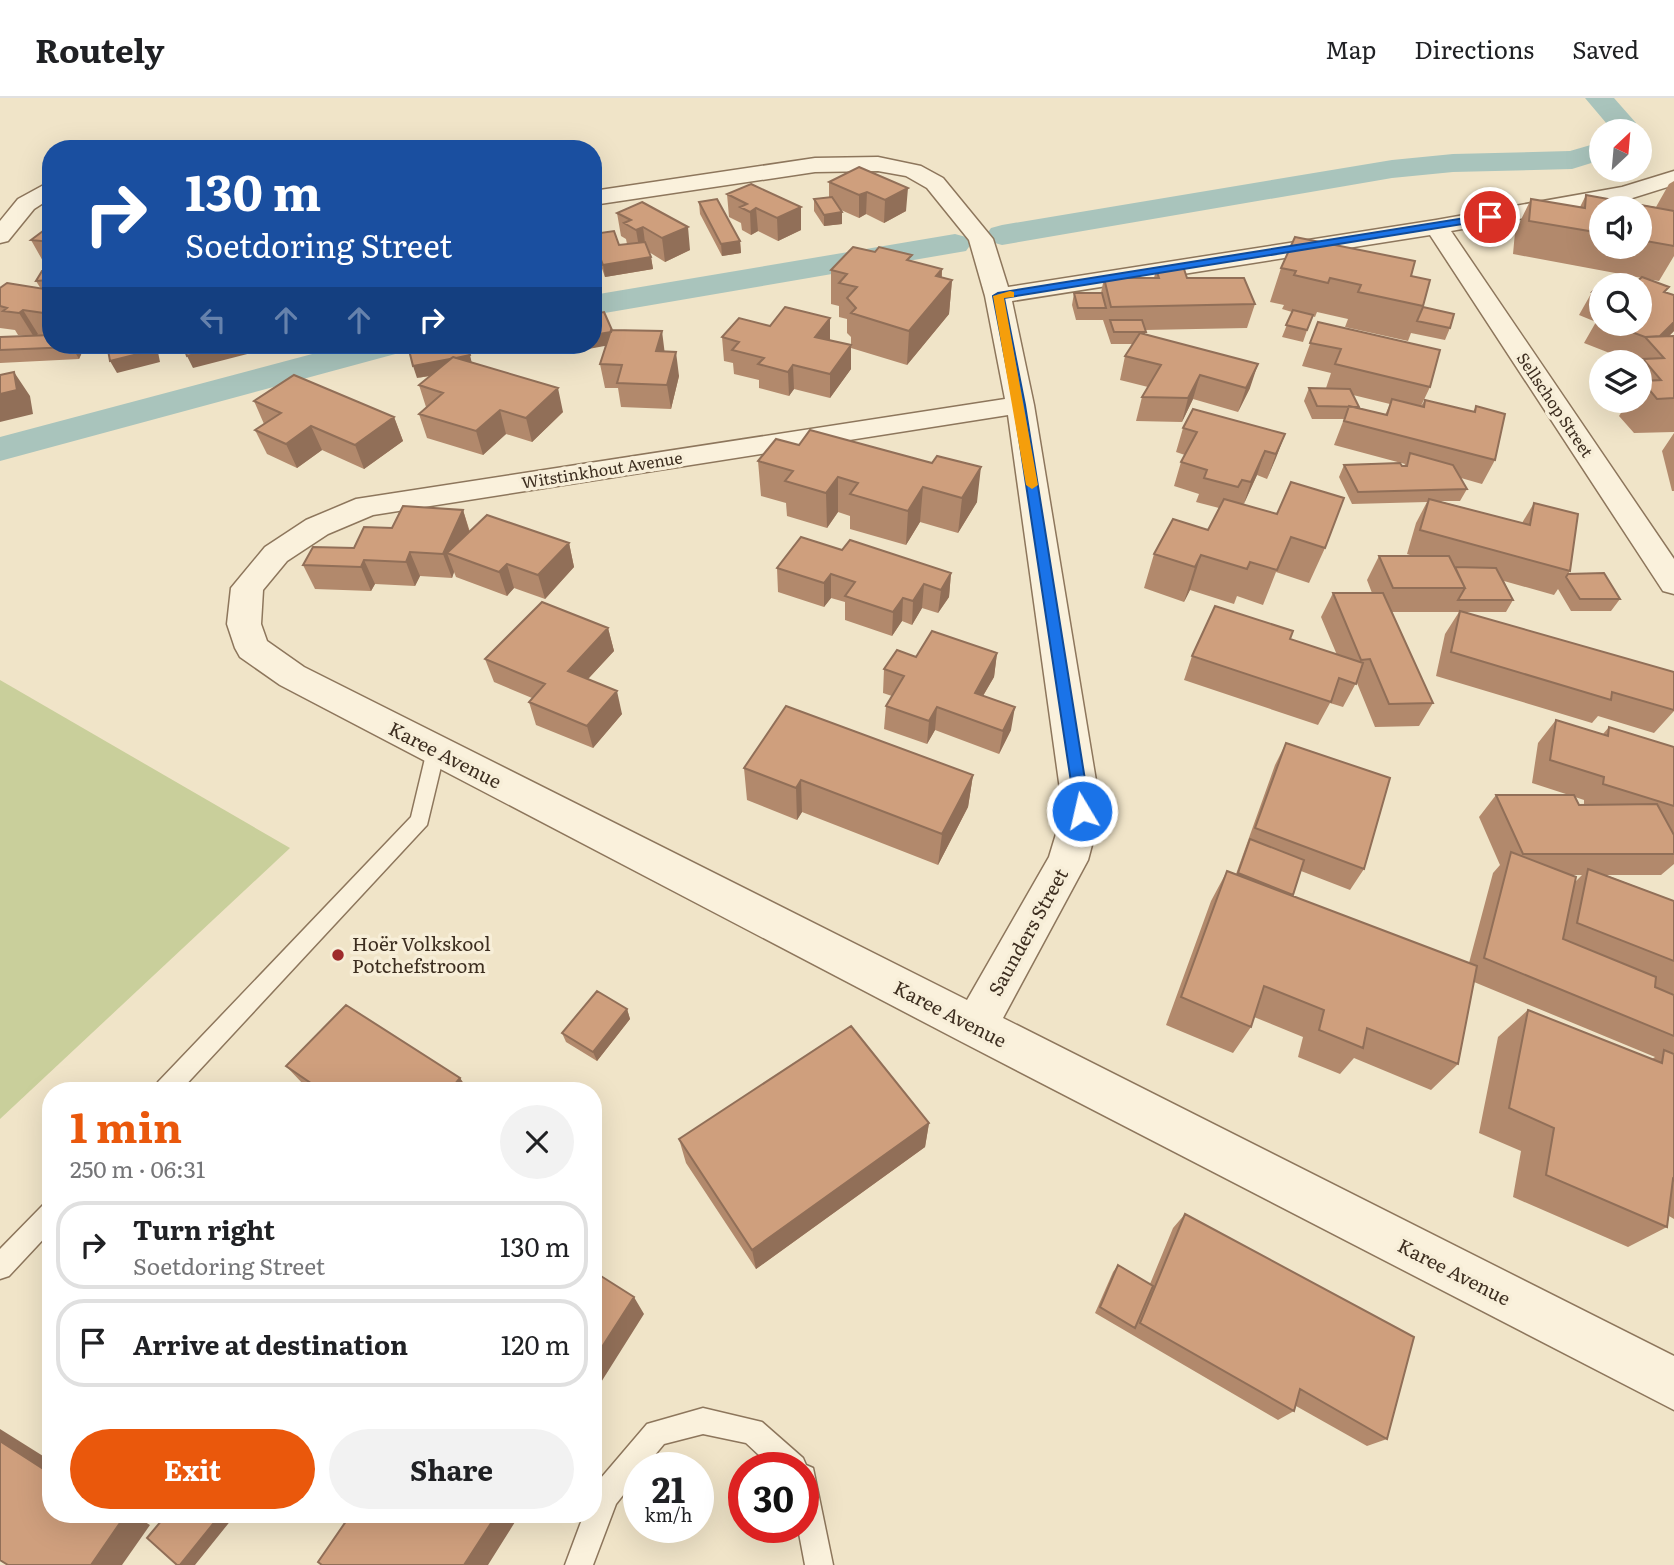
<!DOCTYPE html>
<html lang="en">
<head>
<meta charset="utf-8">
<style>
  body { margin:0; font-family:Literata,serif; background:#f2f2f2; color:#202124; height:100vh; display:flex; flex-direction:column; font-size:26px; white-space:nowrap }
  * { box-sizing:border-box; margin:0 }
  p { font-size:23px; color:#757577 }
  .icon { flex:none; width:38px; height:38px; fill:none; stroke:currentColor; stroke-width:2; stroke-linecap:round; stroke-linejoin:round }
  .map { position:relative; flex:1; overflow:hidden }
  .drawer { position:absolute; left:42px; top:984px; width:560px; height:441px; display:flex; flex-direction:column; background:#fff; border-radius:28px; box-shadow:0 7px 28px #0002 }
  .drawer>* { flex:none }
  .top-card { position:absolute; left:42px; top:42px; width:560px; height:214px; border-radius:28px; box-shadow:0 7px 28px #0002; background:#1a4fa0; color:#fff; overflow:hidden }
  .needle { width:46px; rotate:26deg }
  .tools { position:absolute; left:1589px; top:21px; display:grid; gap:14px }
  .tools a { display:grid; place-items:center; width:63px; height:63px; border-radius:50%; background:#fff; box-shadow:0 7px 28px #0002; font-size:35px }
  .speed { position:absolute; left:623px; top:1354px; display:flex; gap:14px; font-size:35px; font-weight:700; text-align:center }
  .speed>* { display:grid; place-content:center; width:91px; height:91px; border-radius:50%; background:#fff; box-shadow:0 7px 28px #0002; line-height:1 }
  .speed small { font-size:18px; font-weight:400 }
  .speed .limit { border:10px solid #d22; background:#fff; color:#111 }
  .pin { position:absolute; display:grid; place-items:center; width:60px; height:60px; color:#fff; margin:-30px; border:4px solid #fff; border-radius:50%; box-shadow:0 2px 7px #0007 }
  .me { position:absolute; width:77px; margin:-38px; rotate:351deg; stroke-linejoin:round; filter:drop-shadow(0 0 5px #0008) }
  .turn { display:flex; align-items:center; gap:24px; height:147px; padding:0 28px; font-size:32px }
  .turn .icon { width:91px; height:91px; stroke-width:2.5 }
  .turn b { display:block; font-size:49px; line-height:60px }
  .lanes { display:flex; align-items:center; height:66px; padding:0 28px; background:#0003; justify-content:center; gap:35px; direction:ltr }
  .lanes .off { opacity:.35 }
  .round { display:grid; place-items:center; flex:none; width:74px; height:74px; border-radius:37px; background:#f2f2f2 }
  .summary { display:flex; align-items:center; justify-content:space-between; height:119px; padding:0 28px }
  h1 { font-size:42px; font-weight:700; line-height:52px; color:#ea580c }
  .cta { display:flex; gap:14px; margin-top:auto; padding:14px 28px }
  .cta a { flex:1; height:80px; border-radius:42px; background:#ea580c; color:#fff; font-size:28px; font-weight:700; line-height:80px; text-align:center }
  .cta a+a { background:#f2f2f2; color:#202124 }
  ul { padding:0; list-style:none }
  li { display:flex; align-items:center; gap:21px; height:88px; margin:0 14px 10px; padding:0 14px; border:4px solid #e0e0e0; border-radius:28px }
  li div { flex:1 }
  li b { display:block; font-size:26px }
  li em { font-style:normal }
  header { display:flex; align-items:center; gap:42px; box-sizing:border-box; height:98px; padding:0 35px; background:#fff; border-bottom:2px solid #e0e0e0 }
  header strong { font-size:33px }
  nav { display:flex; gap:38px; margin-inline-start:auto; font-size:24px }
  .map>svg:first-child { display:block }
</style>
</head>
<body>
<header>
<strong>Routely</strong>
<nav><a>Map</a><a>Directions</a><a>Saved</a></nav>
</header>
<div class="map">
<svg width="1674" height="1467" viewBox="0 0 1674 1467">
  <rect width="100%" height="100%" fill="#f0e4c8"/>
  <path fill="#c9cf9b" d="M0,582L290,750L0,1021Z"/>
  <g fill="none" stroke-linecap="round" stroke-linejoin="round">
    <path fill="#a9c4bc" fill-rule="evenodd" d="M1585,0H1614L1636,25L1633,33H1605L1607,26Z
      M1601,44V62L1572,71L1453,74L1392,80L1002,147L991,144L986,137L991,130L1002,127L1392,62L1453,56L1570,53Z
      M955,136L966,139L971,146L966,153L593,217V197Z
      M346,247H404L399,255L0,363V339Z"/>
    <g stroke="#8d765c" stroke-width="3">
      <path id="service" d="M436,645L442,647L445,652L427,727L181,992H155L158,984L411,719L427,652L430,647Z
        M51,1103V1133L9,1178L0,1181V1151L43,1107Z
        M703,1310L762,1324L803,1360L806,1367L813,1370L833,1467H805L798,1430H803V1370H773L746,1345L703,1336L664,1346L644,1370H639V1377L616,1406L593,1467H565L584,1416H593L595,1387L647,1326Z"/>
    </g>
    <g stroke="#8d765c" stroke-width="3">
      <path id="minor" d="M878,59L921,68L943,80L993,141L1008,189L1436,122L1622,89L1674,73V87L1626,102L1451,133L1674,461V496L1663,493L1430,137L1012,203L1034,307L1101,713L1088,762L1003,920L1674,1258V1312L960,943L280,587L240,559L235,550L227,526L231,490L265,449L306,422L356,401L1005,301L985,198L969,142L927,90L906,78L878,73L815,74L593,107V93L815,60ZM1008,317L1063,713L1049,759L967,902L304,569L267,543L261,526L263,492L287,463L328,436L373,417Z
        M51,83V100L34,111L8,143L0,145V123L18,101Z"/>
    </g>
    <use href="#service" fill="#faf1dc" fill-rule="evenodd"/>
    <use href="#minor" fill="#faf1dc" fill-rule="evenodd"/>
  </g>
  <path fill="#b2896c" fill-rule="evenodd" d="M859,69L906,113L884,125L866,116L859,120L841,112L842,126L824,128L814,113V101L829,99V84Z
    M1674,83V158L1659,183L1647,181L1666,194L1674,233L1669,238H1674V334L1634,335L1619,318L1628,304L1627,303H1640V264H1629L1630,263L1584,245L1596,224L1579,217L1592,194L1601,187V226H1640L1642,180L1513,156L1515,134L1531,101L1580,109L1586,97L1656,109L1669,86ZM1601,110H1640V149H1601Z
    M727,96L801,132L778,143L758,133L751,137L742,132L741,125L729,119Z
    M699,104L740,143L741,155L722,158L700,116Z
    M617,115L690,152L665,164L649,154L651,159L653,171L605,179L594,148L593,136L619,147L627,146L626,141L621,138Z
    M51,127V166L44,165L31,142Z
    M912,164L942,171V179L952,182L949,216L907,267L851,250V271L830,300L794,291L789,298L759,290V282L734,276L733,265L724,263L722,239L770,228L830,220V242L851,247V239L847,235V221L839,219V208L831,206V172Z
    M1281,170L1411,178L1423,209L1450,230L1445,242L1411,235L1408,243L1345,229L1348,221L1317,214L1315,219L1312,218L1303,244L1282,239L1292,214L1282,211L1284,207L1270,204Z
    M1156,171L1187,180L1255,206L1247,230L1145,232V237L1250,290L1238,314L1193,301L1182,324L1136,323L1142,299L1148,289L1120,282L1125,258L1133,246H1111L1103,222H1076L1072,207L1074,195H1101L1104,180H1154Z
    M51,173V247L85,248L79,261L0,265V239L27,238L18,237L15,232L0,230V190L41,191L36,183Z
    M1318,224L1430,289L1421,308L1425,302L1473,314L1476,308L1495,362L1482,386L1461,380L1467,391L1460,403H1439L1522,425L1534,405L1570,473L1568,476L1620,501L1611,513H1571L1558,491L1554,497L1504,483L1513,502L1506,514H1463L1674,574V613L1654,635L1598,618L1592,625L1436,578L1445,536L1459,514H1391L1433,605L1419,628L1375,629L1357,585H1356L1343,609L1330,605L1318,627L1184,582L1192,558L1290,541L1337,557L1321,519L1333,495H1372L1367,482L1379,458H1413L1407,456L1416,425L1427,404L1352,406L1339,379L1344,367L1402,368H1404L1405,366L1334,347L1344,321H1312L1304,303L1309,290H1326L1331,275L1302,268ZM1353,297L1390,306L1385,317L1358,310L1359,309Z
    M612,232L665,254L679,278L671,311L621,309L618,290H605L600,266L606,247L562,256L558,247H593Z
    M472,265L563,314L532,344L506,336L483,357L427,340L419,316L426,309L419,287L430,278L417,280Z
    M254,303L394,319L403,343L364,371L322,352L297,370L267,356L255,332L264,326Z
    M1183,330L1285,336L1267,381L1257,377L1243,407L1325,450L1309,485L1276,474L1263,507L1237,498L1234,506L1190,492L1184,504L1144,490L1154,456L1208,432L1219,410L1196,404L1199,396L1174,388L1181,364L1185,357L1176,354Z
    M1674,335V393H1672L1662,353Z
    M776,341L977,404L958,435L920,424L906,447L850,431V418L838,414L827,430L787,418L786,405L761,398L758,363Z
    M463,412L470,434L569,445L574,469L545,501L514,490L507,498L456,479L454,474L452,480L420,478L415,488L375,486L371,493L315,491L303,467L354,450L392,430Z
    M842,452L951,475L949,499L938,515L922,510L912,527L902,523L892,538L845,522V504L831,500L824,509L778,494L777,470Z
    M608,530L614,553L588,581L622,616L593,650L536,627L529,604L532,600L494,584L485,561Z
    M997,555L994,579L983,598L1011,632L999,656L935,632L927,646L884,631L886,608L892,598L883,595L884,571L916,559Z
    M1556,622L1603,636L1609,629L1674,649V766L1661,777H1606L1674,803V1121L1669,1118L1667,1129L1628,1149L1513,1099L1521,1053L1479,1035L1498,939L1528,912L1652,961L1655,959L1474,884L1458,966L1431,992L1354,960L1340,976L1298,959L1303,939L1254,919L1251,929L1233,955L1166,927L1211,803L1227,773L1236,776L1275,667L1286,645L1364,771L1350,792L1301,773L1293,798L1469,865L1493,775L1500,767L1479,719L1496,697H1569L1532,685L1538,645ZM1575,699L1584,702V707H1579ZM1572,777H1582L1575,784Z
    M744,670L973,677L968,709L938,767L802,714L797,722L747,702Z
    M627,911L630,921L597,963L566,944L562,935Z
    M286,968L460,980L468,992H312L303,986Z
    M929,1025L925,1049L756,1171L686,1065L679,1041Z
    M1185,1116L1387,1341L1367,1348L1296,1308L1294,1313L1278,1322L1095,1215L1113,1174L1118,1167L1150,1186L1173,1130Z"/>
  <path fill="#916f58" d="M908,90L906,113L884,125L885,102Z
    M867,94L866,116L859,120V97Z
    M801,109V132L778,143L777,120Z
    M756,110L758,133L751,137L750,114Z
    M842,114V126L824,128V117Z
    M643,129L646,152L640,155L636,132Z
    M688,129L690,152L665,164L662,140Z
    M740,143L741,155L722,158L721,146Z
    M651,159L653,171L605,179L603,167Z
    M942,171L940,195L952,182L949,216L907,267L909,233L936,178Z
    M23,212L38,236L34,239L19,215Z
    M830,220V243L815,239Z
    M1674,224V233L1656,251L1655,243Z
    M662,233L665,257L656,253Z
    M613,234L615,246L562,256L560,247H593V237Z
    M72,247H85V248L79,261L72,249Z
    M154,247L158,254L160,264L117,275L110,263Z
    M230,247H269L270,250L193,270L187,258Z
    M851,247V271L830,300V276Z
    M676,254L679,278L671,311L667,287Z
    M470,257L473,270L417,280L413,268Z
    M1258,266L1250,290L1238,314L1246,290Z
    M793,267L794,291L789,298L788,274Z
    M14,274L30,298L33,316L0,324V296Z
    M1200,277L1193,301L1182,324L1188,300Z
    M558,290L563,314L532,344L526,320Z
    M500,312L506,336L483,357L476,333Z
    M394,319L403,343L364,371L355,347Z
    M311,328L322,352L297,370L286,346Z
    M1285,336L1276,360L1267,381L1276,356Z
    M1265,353L1257,377L1243,408L1251,384Z
    M981,369L977,404L958,435L962,400Z
    M838,379V414L827,430L826,395Z
    M923,389L920,424L906,447L908,413Z
    M463,412L470,436L447,455L454,474L452,480L443,456Z
    M569,445L574,469L545,501L538,477Z
    M410,454L420,478L415,488L406,464Z
    M1201,457L1190,492L1184,504L1195,469Z
    M364,462L375,486L371,493L361,469Z
    M507,466L514,490L507,498L499,474Z
    M951,475L949,499L938,515L941,492Z
    M831,476V500L824,509V485Z
    M924,486L922,510L912,527L913,503Z
    M903,500L902,523L892,538L893,514Z
    M608,530L614,553L574,596L568,573Z
    M997,555L994,579L971,618L975,595Z
    M617,593L622,616L593,650L587,628Z
    M937,609L935,632L927,646L929,623Z
    M1015,609L1011,632L999,656L1003,633Z
    M973,677L968,709L938,767L942,736Z
    M801,682L802,714L797,722L796,690Z
    M627,911L630,921L597,963L593,954Z
    M460,980L468,992H450Z
    M929,1025L925,1049L756,1171L752,1152Z
    M634,1199L644,1216L593,1297V1263Z
    M0,1331L51,1363V1376L0,1343Z
    M112,1416H132L150,1427L122,1467H91Z
    M221,1416H236L195,1467H180Z
    M497,1416H520L488,1467H464Z"/>
  <path fill="#cf9f7d" stroke="#916f58" stroke-width="2" d="M859,69L908,90L885,102L867,94L859,97L829,84Z
    M751,86L801,109L777,120L756,110L750,114L740,109L747,106L727,96Z
    M1586,97L1674,113V148L1640,142V110H1601V135L1529,123L1531,101L1585,110Z
    M832,99L842,114L824,117L814,101Z
    M717,101L740,143L721,146L699,104Z
    M642,104L688,129L662,140L643,129L636,132L624,125L631,122L617,115Z
    M51,127V144L31,142Z
    M614,133L619,147L645,144L651,159L603,167L593,141V136Z
    M1295,139L1415,163L1411,178L1430,182L1423,208L1358,194L1361,187L1330,180L1328,185L1294,177L1296,173L1281,170Z
    M853,149L875,154L879,149L912,157L907,162L942,171L936,178L952,182L909,233L851,215L856,210L847,200L857,189L839,185L847,176L831,172Z
    M1156,171H1184L1187,180H1244L1255,206L1111,209L1104,180H1159Z
    M42,173H51V182L36,183Z
    M1642,179L1669,189L1664,194L1674,197V224L1660,238L1645,239L1610,226H1640V187H1633Z
    M1607,181L1623,187H1601V197L1592,194Z
    M7,185L51,192V216L23,212L19,215L3,213L7,210L0,208V190Z
    M1074,195H1102L1106,210H1078Z
    M785,209L830,220L815,239L851,247L830,276L793,267L788,274L758,266L764,260L732,252L739,244L722,239L739,220L770,228Z
    M1423,209L1454,216L1450,230L1417,223Z
    M1293,212L1313,217L1307,232L1286,227Z
    M604,214L612,232L611,234L593,237V216Z
    M1110,222H1142L1146,234H1114Z
    M1318,224L1440,252L1430,289L1335,266L1341,251L1310,245Z
    M611,232L662,233L656,253L676,254L667,287L617,285L622,267L600,266Z
    M1140,235L1258,266L1246,290L1200,277L1188,300L1142,299L1161,267L1125,258Z
    M51,237V247H72V249L0,252V239Z
    M1674,238V300L1657,301L1642,283L1661,282L1643,261L1664,260L1645,239Z
    M132,247H153L154,252L110,263L108,252Z
    M183,247H230L187,258Z
    M439,247H467L470,257L456,260L453,259L450,261L413,268L409,252Z
    M453,259L558,290L526,320L500,312L476,333L419,316L443,295L419,287Z
    M14,274L17,292L0,296V277Z
    M294,277L394,319L355,347L311,328L286,346L255,332L281,315L254,303Z
    M1309,290L1350,291L1359,309L1317,308Z
    M1392,301L1424,309L1425,302L1475,314L1476,308L1505,316L1495,362L1344,323L1349,308L1387,317Z
    M1193,311L1285,336L1276,356L1265,353L1251,384L1242,382L1238,389L1204,380L1207,372L1181,364L1197,334L1183,330Z
    M810,332L932,365L937,358L981,369L962,400L923,389L908,413L850,396L858,385L838,379L826,395L785,383L793,373L758,363L776,341L799,347Z
    M1410,355L1453,367L1467,391L1358,394L1344,367L1400,365L1402,368H1407Z
    M1291,384L1344,400L1325,450L1291,439L1277,472L1250,464L1247,471L1201,457L1195,469L1154,456L1173,421L1208,432L1224,401L1277,416Z
    M1429,401L1530,427L1534,405L1578,416L1570,473L1420,432Z
    M403,408L463,412L443,456L410,454L406,464L364,462L361,469L303,467L313,449L354,450L364,429L392,430Z
    M487,417L569,445L538,477L507,466L499,474L447,455Z
    M801,439L842,452L850,442L951,475L941,492L924,486L913,503L903,500L893,514L845,498L855,484L831,476L824,485L777,470Z
    M1379,458H1449L1465,490H1393Z
    M1455,469L1496,470L1513,502H1458L1465,490Z
    M1604,475L1620,501H1580L1566,479L1568,476Z
    M1333,495H1383L1433,605L1389,606L1370,561L1361,562Z
    M542,504L608,530L568,573L617,593L587,628L529,604L545,586L485,561Z
    M1215,508L1293,533L1290,541L1363,565L1356,586L1339,580L1331,604L1192,558Z
    M1460,513L1674,574V612L1612,594L1611,602L1451,554Z
    M932,533L997,555L975,595L1015,609L1003,633L937,609L929,623L886,608L904,578L884,571L897,552L916,559Z
    M786,608L973,677L942,736L801,682L796,690L744,670Z
    M1556,622L1608,638L1609,629L1674,649V708L1603,686L1604,679L1550,662Z
    M1286,645L1390,680L1364,771L1255,730Z
    M1496,697H1574L1579,707L1657,706L1674,737V756H1523Z
    M1250,741L1304,762L1293,797L1238,775Z
    M1511,754L1576,779L1563,841L1656,879L1655,889L1674,897V938L1484,860Z
    M1588,771L1674,803V863L1577,825Z
    M1227,773L1477,868L1458,966L1367,930L1363,950L1319,932L1324,912L1264,888L1251,929L1181,899Z
    M597,893L627,911L593,954L562,935Z
    M346,907L460,980L450,992H321L286,968Z
    M1528,912L1662,965L1664,952L1674,956V1082L1673,1081L1667,1129L1546,1077L1554,1030L1509,1010Z
    M851,928L929,1025L752,1152L679,1041Z
    M1185,1116L1414,1239L1387,1341L1300,1291L1294,1313L1140,1225Z
    M1118,1167L1153,1188L1135,1230L1100,1209Z
    M593,1173L634,1199L593,1263Z
    M0,1343L51,1376V1416H112L122,1422L91,1467H8L0,1462Z
    M167,1416H221L180,1467H177L147,1440Z
    M351,1416H497L464,1467H322L318,1464Z"/>
  <path fill="#1a73e8" stroke="#114b97" stroke-width="2" d="M1490,116L1494,117V121L1004,200L1025,307L1090,713L1087,717H1076L1014,307L993,198L998,195Z"/>
  <path fill="#f59e0b" d="M1010,193L1014,194V199L1004,200L1038,387L1032,391L1026,387L993,198Z"/>
  <circle fill="#9e2a2b" stroke="#f7eed8" stroke-width="2.5" cx="338" cy="857" r="7"/>
  <g text-anchor="middle" stroke-width="7" stroke-linejoin="round" paint-order="stroke">
    <g font-size="16" fill="#3d2e20" stroke="#f7eed8">
      <text transform="translate(1555 307) rotate(56)" y="6">Sellschop Street</text>
      <text transform="translate(602 372) rotate(-9)" y="6">Witstinkhout Avenue</text>
    </g>
    <g font-size="19" fill="#3d2e20" stroke="#f7eed8">
      <text transform="translate(445 657) rotate(27)" y="7">Karee Avenue</text>
      <text transform="translate(1028 834) rotate(-61)" y="7">Saunders Street</text>
      <text transform="translate(950 916) rotate(27)" y="7">Karee Avenue</text>
      <text transform="translate(1454 1174) rotate(27)" y="7">Karee Avenue</text>
    </g>
    <g font-size="19" fill="#3d2e20" stroke="#f7eed8" text-anchor="start">
      <text x="352" y="853">Hoër Volkskool<tspan x="352" dy="22">Potchefstroom</tspan></text>
    </g>
  </g>
</svg>
<div class="tools">
<a><svg class="needle" viewBox="-14 -14 28 28"><path d="M0-13l5 13h-10z" fill="#e53935"/><path d="M0 13l5-13h-10z" fill="#757577"/></svg></a>
<a><svg class="icon" aria-label="sound" viewBox="0 0 24 24"><path d="M4 9h4l5-4v14l-5-4H4zM17 9q2 3 0 6"/></svg></a>
<a><svg class="icon" aria-label="search" viewBox="0 0 24 24"><circle cx="10" cy="10" r="6"/><path d="M15 15l6 6"/></svg></a>
<a><svg class="icon" aria-label="layers" viewBox="0 0 24 24"><path d="M12 4l9 5-9 5-9-5zM3 14l9 5 9-5"/></svg></a>
</div>
<div class="speed"><div>21<small>km/h</small></div><div class="limit">30</div></div>
<div class="pin" style="left:1490px;top:119px;background:#d93025"><svg class="icon" aria-label="arrive" viewBox="0 0 24 24"><path d="M6 21V4h12l-3 4 3 4H6"/></svg></div>
<svg class="me" style="left:1082px;top:713px" viewBox="-20 -20 40 40"><circle r="17" fill="#1a73e8" stroke="#fff" stroke-width="3"/><path d="M0-11L8 9 0 5-8 9z" fill="#fff"/></svg>
<div class="top-card">
<div class="turn"><svg class="icon" aria-label="right" viewBox="0 0 24 24"><path d="M7 20v-9h11M14 6l5 5-5 5"/></svg><div><b>130 m</b>Soetdoring Street</div></div>
<div class="lanes"><svg class="icon off" aria-label="left" viewBox="0 0 24 24"><path d="M17 20v-9H6M10 6l-5 5 5 5"/></svg><svg class="icon off" aria-label="ahead" viewBox="0 0 24 24"><path d="M12 20V5M6 11l6-6 6 6"/></svg><svg class="icon off" aria-label="ahead" viewBox="0 0 24 24"><path d="M12 20V5M6 11l6-6 6 6"/></svg><svg class="icon" aria-label="right" viewBox="0 0 24 24"><path d="M7 20v-9h11M14 6l5 5-5 5"/></svg></div>
</div>
<section class="drawer">
<div class="summary"><div><h1>1 min</h1><p>250 m · 06:31</p></div><a class="round"><svg class="icon" aria-label="close" viewBox="0 0 24 24"><path d="M6 6l12 12M18 6L6 18"/></svg></a></div>
<ul>
<li><svg class="icon" aria-label="right" viewBox="0 0 24 24"><path d="M7 20v-9h11M14 6l5 5-5 5"/></svg><div><b>Turn right</b><p>Soetdoring Street</p></div><em>130 m</em></li>
<li><svg class="icon" aria-label="arrive" viewBox="0 0 24 24"><path d="M6 21V4h12l-3 4 3 4H6"/></svg><div><b>Arrive at destination</b></div><em>120 m</em></li>
</ul>
<div class="cta"><a>Exit</a><a>Share</a></div>
</section>
</div>
</body>
</html>
